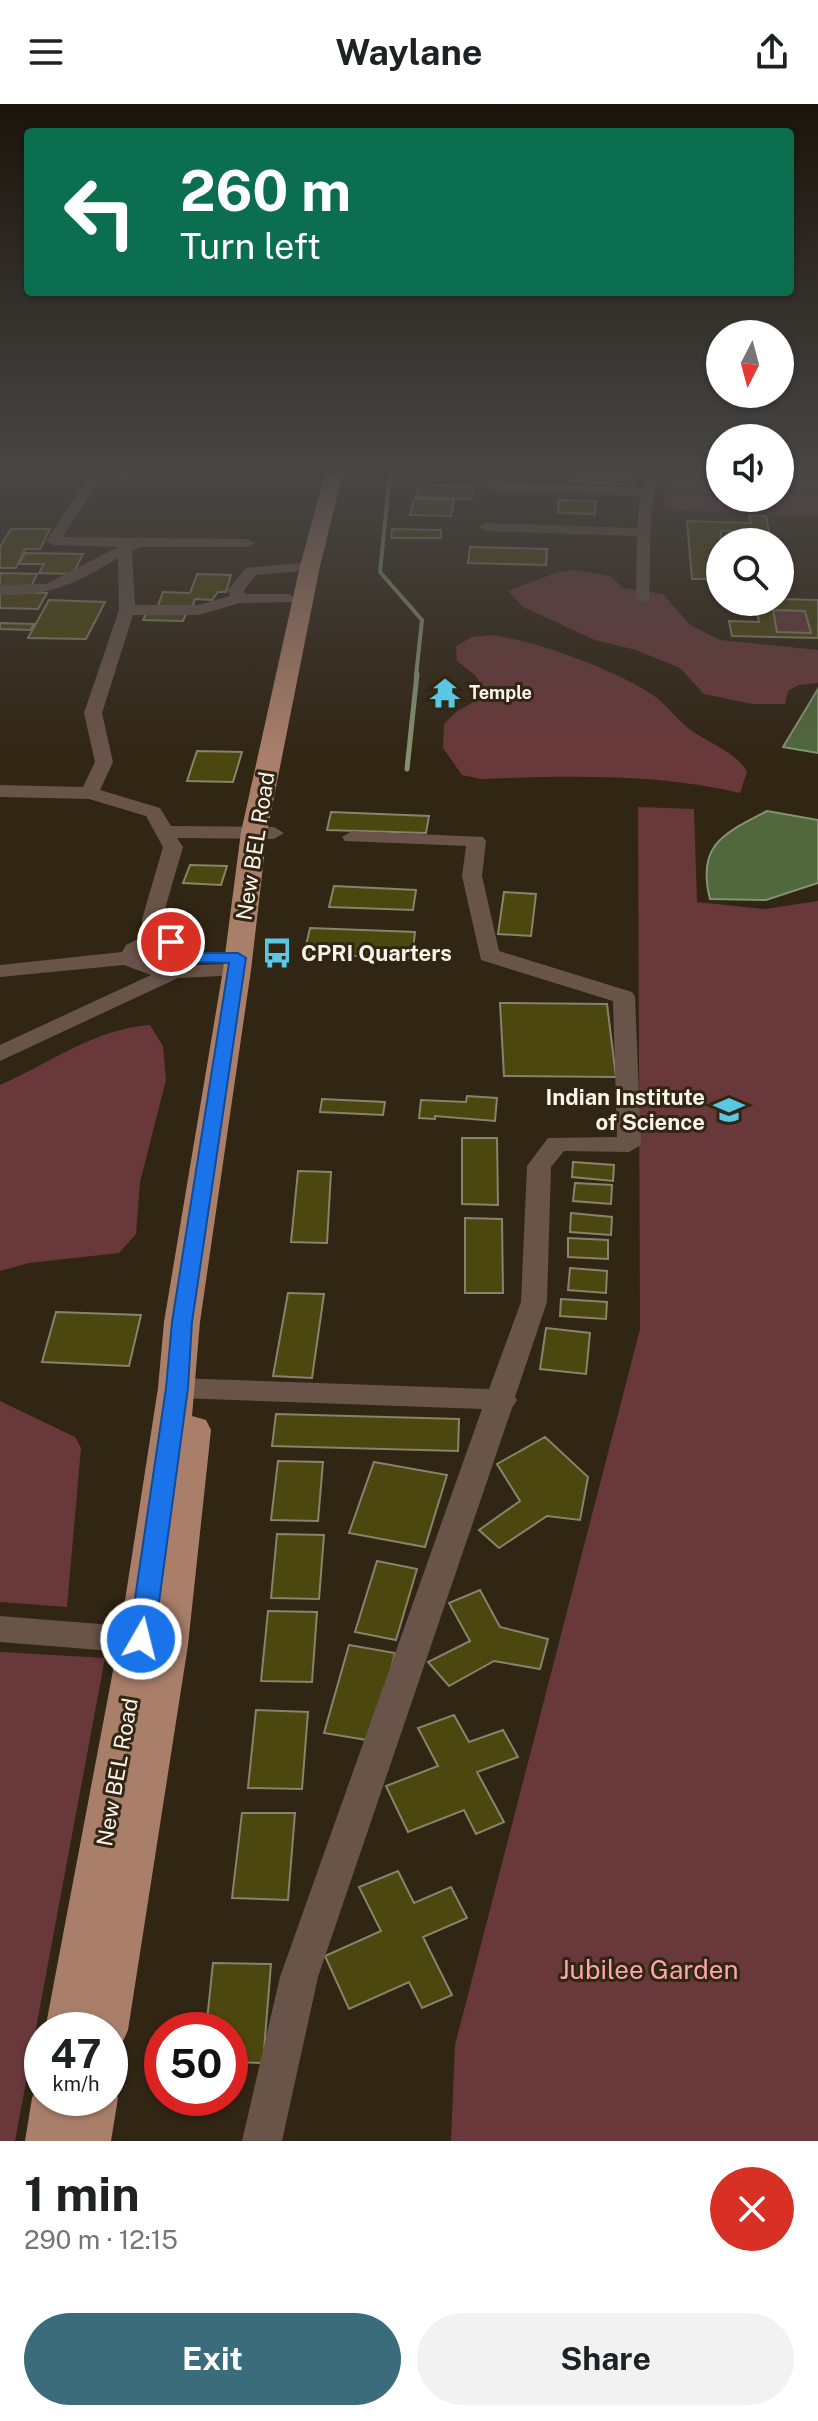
<!DOCTYPE html>
<html lang="en">
<head>
<meta charset="utf-8">
<style>
  body { margin:0; font-family:"Public Sans",sans-serif; background:#f2f2f2; color:#202124; height:100vh; display:flex; flex-direction:column; font-size:30px; white-space:nowrap }
  * { box-sizing:border-box; margin:0 }
  p { font-size:26px; color:#757577 }
  .icon { flex:none; width:44px; height:44px; fill:none; stroke:currentColor; stroke-width:2; stroke-linecap:round; stroke-linejoin:round }
  .map { position:relative; height:2037px; overflow:hidden }
  .panel { display:flex; flex-direction:column; background:#fff; flex:1 }
  .panel>* { flex:none }
  .hud { position:absolute; left:24px; top:24px; width:770px; height:168px; border-radius:8px; box-shadow:0 2px 6px #0004; background:#0b6e4f; color:#fff; overflow:hidden }
  .needle { width:52px; rotate:186deg }
  .controls { position:absolute; left:706px; top:216px; display:grid; gap:16px }
  .controls a { display:grid; place-items:center; width:88px; height:88px; border-radius:50%; background:#fff; box-shadow:0 2px 6px #0004; font-size:40px }
  .speed { position:absolute; left:24px; top:1908px; display:flex; gap:16px; font-size:40px; font-weight:700; text-align:center }
  .speed>* { display:grid; place-content:center; width:104px; height:104px; border-radius:50%; background:#fff; box-shadow:0 2px 6px #0004; line-height:1 }
  .speed small { font-size:20px; font-weight:400 }
  .speed .limit { border:12px solid #d22; background:#fff; color:#111 }
  .pin { position:absolute; display:grid; place-items:center; width:68px; height:68px; color:#fff; margin:-34px; border:4px solid #fff; border-radius:50%; box-shadow:0 2px 8px #0007 }
  .me { position:absolute; width:88px; margin:-44px; rotate:8deg; stroke-linejoin:round; filter:drop-shadow(0 0 6px #0008) }
  .turn { display:flex; align-items:center; gap:28px; height:168px; padding:0 24px; font-size:36px }
  .turn .icon { width:104px; height:104px; stroke-width:2.5 }
  .turn b { display:block; font-size:56px; line-height:68px }
  .round { display:grid; place-items:center; flex:none; width:84px; height:84px; border-radius:42px; background:#f2f2f2 }
  .overview { display:flex; align-items:center; justify-content:space-between; height:136px; padding:0 24px }
  h1 { font-size:48px; font-weight:700; line-height:60px }
  .action { display:flex; gap:16px; margin-top:auto; padding:16px 24px }
  .action a { flex:1; height:92px; border-radius:48px; background:#3a6c7b; color:#fff; font-size:32px; font-weight:700; line-height:92px; text-align:center }
  .action a+a { background:#f2f2f2; color:#202124 }
  header { display:flex; justify-content:space-between; align-items:center; height:104px; padding:0 24px; background:#fff; font-size:36px; font-weight:700 }
  .map>svg:first-child { display:block }
</style>
</head>
<body>
<header><svg class="icon" aria-label="menu" viewBox="0 0 24 24"><path d="M4 6h16M4 12h16M4 18h16"/></svg>Waylane<svg class="icon" aria-label="share" viewBox="0 0 24 24"><path d="M12 15V3M7 8l5-5 5 5M5 13v7h14v-7"/></svg></header>
<div class="map">
<svg width="818" height="2037" viewBox="0 0 818 2037">
  <rect width="100%" height="100%" fill="#312514"/>
  <path fill="#69383a" d="M666,369H720V394H780V369H818V413L664,405Z
    M575,466L610,472L623,484L663,490L690,521L720,536L818,546V579L798,581L788,587L785,600H752L704,590L680,564L636,546L595,536L523,503L508,487L558,468Z
    M773,506L805,507L811,529L777,528Z
    M490,531C532,535 622,568 657,594C668,603 677,615 688,624C707,639 735,646 747,668L740,689C654,669 569,672 480,675L462,671L443,644L444,620L456,608L480,594L483,584L475,571L457,557L456,542L472,533Z
    M638,703L694,705L697,798L765,805L818,797V2037H451L455,1941L640,1225Z
    M150,921L163,942L166,976L140,1078L136,1130L119,1149L29,1159L0,1167V981C50,959 94,925 150,921Z
    M0,1297L75,1333L81,1344L67,1503L0,1498Z
    M0,1548L105,1554L15,2037H0Z"/>
  <path fill="#50683c" stroke="#849270" stroke-width="2" d="M818,585V649L783,643Z
    M767,707L818,716V779L766,796L710,795C696,740 725,729 767,707Z"/>
  <g fill="none" stroke-linecap="round" stroke-linejoin="round">
    <path stroke="#849270" stroke-width="4" d="M390,369L380,468L422,516L416,572"/>
    <path stroke="#849270" stroke-width="5" d="M407,665L417,570"/>
  </g>
  <path fill="#4c460f" stroke="#86846c" stroke-width="2" fill-rule="evenodd" d="M110,369H142L139,375L107,374Z
    M572,369H638L634,381L569,377Z
    M420,380L474,383L471,395L415,393Z
    M414,395L454,396L451,412L410,411Z
    M559,396L596,397L595,410L558,409Z
    M749,411L766,412L771,438H736L735,427H721L720,475H692L687,417L751,419Z
    M11,425H50L40,445H25L16,464H0V443Z
    M392,425L441,426V434H391Z
    M470,443L547,445L546,461L468,459Z
    M25,449L83,450L73,470L39,469L44,460H19Z
    M0,469L37,470L30,485H0Z
    M197,470L231,471L226,488H218L212,496L195,495L192,504H157L163,488L190,489Z
    M0,488L47,489L38,505L0,504Z
    M780,495L818,496V534L732,532L729,517L759,518L756,501L748,498H780ZM773,506L805,507L811,529L777,528Z
    M49,496L105,498L86,535L28,534Z
    M147,508L186,510L183,517L143,516Z
    M0,519L34,520L30,526L0,525Z
    M197,647L242,648L233,678L187,677Z
    M331,708L429,712L426,729L327,726Z
    M190,761L227,762L221,781L183,779Z
    M334,782L416,786L413,806L329,803Z
    M504,788L536,790L531,832L498,830Z
    M310,824L415,828L412,854L304,850Z
    M500,899L607,900L616,973L504,972Z
    M467,992L497,994L495,1017L435,1012V1015L419,1014L421,996L466,998Z
    M322,995L385,998L383,1011L320,1008Z
    M462,1034H497L498,1101L462,1100Z
    M573,1058L614,1061L613,1077L572,1073Z
    M298,1067L331,1068L327,1139L291,1138Z
    M575,1079L612,1081L611,1100L573,1097Z
    M571,1109L612,1113L611,1131L570,1128Z
    M465,1114L502,1115L503,1189H465Z
    M568,1134L608,1136V1155L568,1153Z
    M570,1164L607,1167L606,1189L568,1186Z
    M288,1189L324,1190L312,1274L273,1272Z
    M561,1195L607,1198L606,1215L560,1212Z
    M56,1208L141,1211L129,1262L42,1258Z
    M546,1224L590,1229L586,1270L540,1265Z
    M276,1310L459,1315L458,1347L272,1342Z
    M545,1333L588,1373L580,1416L547,1412L499,1444L479,1426L520,1397L497,1360Z
    M278,1357L323,1358L318,1417L271,1416Z
    M374,1358L447,1371L425,1443L349,1429Z
    M277,1430L324,1431L319,1495L271,1494Z
    M377,1457L417,1465L396,1536L355,1528Z
    M480,1486L500,1523L548,1535L540,1565L494,1557L449,1582L428,1558L470,1537L449,1499Z
    M268,1507L317,1508L312,1578L261,1577Z
    M349,1541L395,1549L373,1637L324,1629Z
    M256,1606L308,1608L302,1685L248,1684Z
    M454,1611L469,1638L503,1626L518,1653L477,1668L504,1718L476,1730L464,1706L408,1728L386,1682L438,1662L418,1624Z
    M242,1709H295L288,1796L232,1794Z
    M398,1767L414,1799L451,1783L467,1814L423,1833L452,1891L422,1904L409,1878L349,1905L325,1852L381,1827L359,1783Z
    M213,1859L271,1860L263,1959L230,1958V1926H206Z"/>
  <g fill="none" stroke-linecap="round" stroke-linejoin="round">
    <path fill="#69544a" fill-rule="evenodd" d="M91,369H104L63,433L248,435L255,439L248,443H140L132,447L135,501H198L230,492L228,486L246,464L310,458L317,462L310,466L256,471L244,486L245,490H289L297,495L294,498L240,499L198,511H133L102,609L113,658L100,686L160,704L171,722L274,723L284,729L274,735L177,734L183,743L162,815L163,830L190,840L196,849L188,861L237,860L248,866L245,871L178,874L0,957V941L151,871L124,861L0,873V861L122,848L126,841L142,833V815L163,743L146,712L89,695L0,693V681L83,683L95,658L84,609L119,506L118,454C74,480 52,492 0,491V481L46,480L118,443L53,441L46,437ZM161,843L174,848L171,853L155,858L144,854V848Z
      M645,369H658L651,410L649,498L636,495L637,432L486,427L479,423L486,419L637,424L640,392L486,385L479,381L486,377L642,384Z
      M352,727L483,733L486,737L482,772L499,847L632,888L635,893L641,1041L629,1048L564,1047L551,1063L547,1198L515,1293L517,1296L512,1304L318,1873L282,2037H242L280,1873L482,1305L177,1294L167,1291L163,1284L167,1277L177,1274L489,1285L521,1198L527,1062L548,1034L617,1033L613,897L481,856L462,772L466,742L345,737L342,733Z
      M0,1512L149,1524L161,1528L165,1537L161,1546L149,1550L0,1538Z"/>
    <path fill="#aa7f6a" fill-rule="evenodd" d="M325,369H343L320,462L267,728L251,866L200,1218L192,1312L206,1316L211,1326L188,1541L128,1926L120,1944L110,1948V1926H45L119,1535L158,1284L164,1218L223,866L241,728L300,462Z
      M42,1974V1994H110V1975L118,1994L111,2037H25L32,1994Z"/>
  </g>
  <linearGradient id="sky" x2="0" y2="1"><stop stop-color="#1b140b"/><stop offset="0.56" stop-color="#484645"/><stop offset="1" stop-color="#484645" stop-opacity="0"/></linearGradient>
  <rect width="818" height="654" fill="url(#sky)"/>
  <path fill="#1a73e8" stroke="#114b97" stroke-width="2" d="M171,833L188,841L191,849H238L246,854L192,1218L188,1284L154,1535L150,1543L141,1545L132,1543L129,1535L166,1284L172,1218L229,859L177,857L175,846L163,838Z"/>
  <defs>
    <g id="temple-bare" transform="scale(2.4)"><path d="M0-6L5-2H3V0L6.5 2.5H4V6H1.5V3h-3V6H-4V2.5H-6.5L-3 0V-2H-5Z" fill="#5ac8e5" stroke="#312514" stroke-width="2.5" paint-order="stroke"/></g>
    <g id="bus-bare" transform="scale(2.4)"><path d="M-5-6H5V4H4V6H2V4H-2V6H-4V4H-5ZM-3.5-4V0h7V-4ZM-3.5 1.2v1.5H-2V1.2ZM2 1.2v1.5H3.5V1.2Z" fill="#5ac8e5" stroke="#312514" stroke-width="2.5" paint-order="stroke"/></g>
    <g id="university-bare" transform="scale(2.4)"><path d="M0-5L7-2L0 1L-7-2ZM-4 1L0 2.5L4 1V4Q0 6-4 4Z" fill="#5ac8e5" stroke="#312514" stroke-width="2.5" paint-order="stroke"/></g>
  </defs>
  <g fill-rule="evenodd">
    <use href="#temple-bare" x="445" y="589"/>
    <use href="#bus-bare" x="277" y="849"/>
    <use href="#university-bare" x="729" y="1006"/>
  </g>
  <g text-anchor="middle" stroke-width="6" stroke-linejoin="round" paint-order="stroke">
    <g font-size="18" font-weight="bold" fill="#fcf3e9" stroke="#312514" text-anchor="start">
      <text x="469" y="595">Temple</text>
    </g>
    <g font-size="22" fill="#fcf3e9" stroke="#312514">
      <text transform="translate(255 742) rotate(-81)" y="8">New BEL Road</text>
      <text transform="translate(117 1668) rotate(-80)" y="8">New BEL Road</text>
    </g>
    <g font-size="22" font-weight="bold" fill="#fcf3e9" stroke="#312514" text-anchor="start">
      <text x="301" y="857">CPRI Quarters</text>
      <text x="705" y="1001" text-anchor="end">Indian Institute<tspan x="705" dy="25">of Science</tspan></text>
    </g>
    <g font-size="26" fill="#fca6a9" stroke="#312514">
      <text x="649" y="1875">Jubilee Garden</text>
    </g>
  </g>
</svg>
<div class="controls">
<a><svg class="needle" viewBox="-14 -14 28 28"><path d="M0-13l5 13h-10z" fill="#e53935"/><path d="M0 13l5-13h-10z" fill="#757577"/></svg></a>
<a><svg class="icon" aria-label="sound" viewBox="0 0 24 24"><path d="M4 9h4l5-4v14l-5-4H4zM17 9q2 3 0 6"/></svg></a>
<a><svg class="icon" aria-label="search" viewBox="0 0 24 24"><circle cx="10" cy="10" r="6"/><path d="M15 15l6 6"/></svg></a>
</div>
<div class="speed"><div>47<small>km/h</small></div><div class="limit">50</div></div>
<div class="pin" style="left:171px;top:838px;background:#d93025"><svg class="icon" aria-label="arrive" viewBox="0 0 24 24"><path d="M6 21V4h12l-3 4 3 4H6"/></svg></div>
<svg class="me" style="left:141px;top:1535px" viewBox="-20 -20 40 40"><circle r="17" fill="#1a73e8" stroke="#fff" stroke-width="3"/><path d="M0-11L8 9 0 5-8 9z" fill="#fff"/></svg>
<div class="hud">
<div class="turn"><svg class="icon" aria-label="left" viewBox="0 0 24 24"><path d="M17 20v-9H6M10 6l-5 5 5 5"/></svg><div><b>260 m</b>Turn left</div></div>
</div>
</div>
<section class="panel">
<div class="overview"><div><h1>1 min</h1><p>290 m · 12:15</p></div><a class="round" style="background:#d93025;color:#fff"><svg class="icon" aria-label="close" viewBox="0 0 24 24"><path d="M6 6l12 12M18 6L6 18"/></svg></a></div>
<div class="action"><a>Exit</a><a>Share</a></div>
</section>
</body>
</html>
